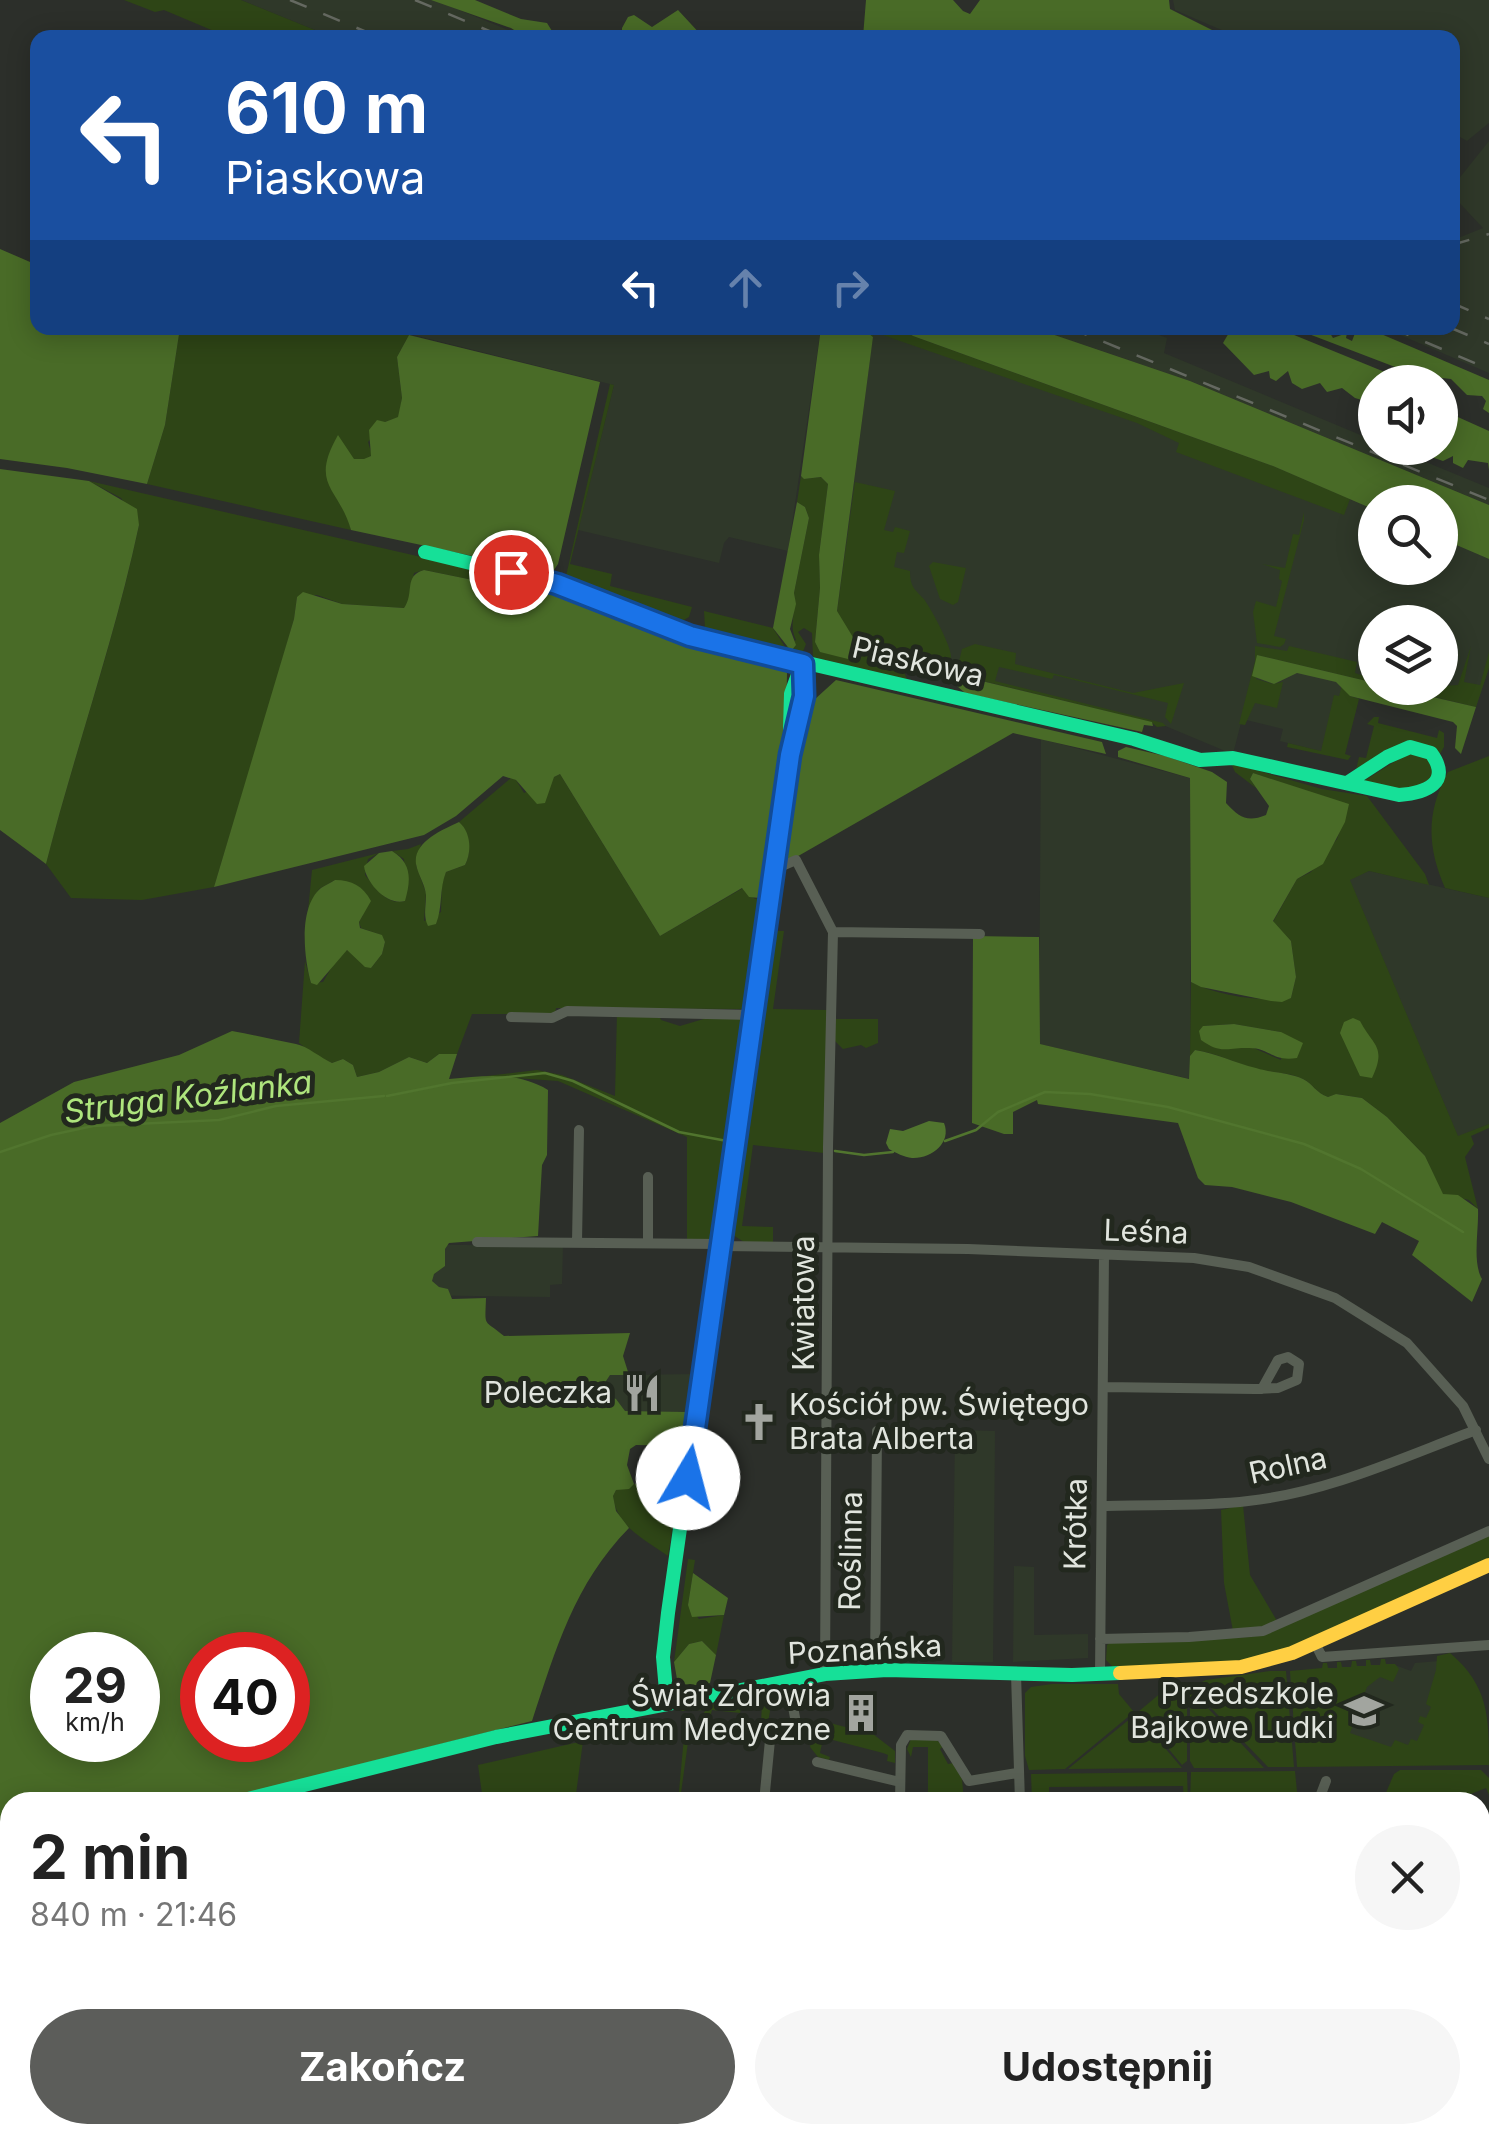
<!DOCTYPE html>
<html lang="pl">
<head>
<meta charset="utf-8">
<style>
  body { margin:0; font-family:Inter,sans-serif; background:#f6f6f6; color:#222; height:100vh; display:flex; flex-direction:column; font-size:38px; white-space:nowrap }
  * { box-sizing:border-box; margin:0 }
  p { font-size:32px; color:#767676 }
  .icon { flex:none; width:55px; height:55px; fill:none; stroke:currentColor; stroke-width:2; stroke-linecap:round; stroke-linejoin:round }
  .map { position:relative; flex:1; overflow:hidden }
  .panel { position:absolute; left:0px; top:1792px; width:1490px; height:352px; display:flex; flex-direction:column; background:#fff; border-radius:30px 30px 0 0; box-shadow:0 5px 25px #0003 }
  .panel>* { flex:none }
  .hud { position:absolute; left:30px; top:30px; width:1430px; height:305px; border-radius:20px; box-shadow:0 5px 25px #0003; background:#1a4fa0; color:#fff; overflow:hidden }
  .controls { position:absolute; left:1358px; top:365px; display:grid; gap:20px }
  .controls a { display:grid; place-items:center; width:100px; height:100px; border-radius:50%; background:#fff; box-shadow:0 5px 25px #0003; font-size:50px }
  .speed { position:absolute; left:30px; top:1632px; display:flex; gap:20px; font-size:50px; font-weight:700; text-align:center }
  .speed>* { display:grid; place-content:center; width:130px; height:130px; border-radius:50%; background:#fff; box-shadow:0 5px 25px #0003; line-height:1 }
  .speed small { font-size:25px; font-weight:400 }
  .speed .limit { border:15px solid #d22; background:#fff; color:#111 }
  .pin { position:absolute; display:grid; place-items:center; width:85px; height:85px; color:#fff; margin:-42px; border:5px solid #fff; border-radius:50%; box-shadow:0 2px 10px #0007 }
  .me { position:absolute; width:110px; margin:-55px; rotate:8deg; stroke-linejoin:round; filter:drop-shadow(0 0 8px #0008) }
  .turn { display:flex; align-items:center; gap:35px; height:210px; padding:0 30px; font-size:45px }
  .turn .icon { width:130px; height:130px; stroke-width:2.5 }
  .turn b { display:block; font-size:70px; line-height:85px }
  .lanes { display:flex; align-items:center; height:95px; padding:0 30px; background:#0003; justify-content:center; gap:50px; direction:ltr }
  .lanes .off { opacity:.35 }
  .round { display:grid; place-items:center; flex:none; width:105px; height:105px; border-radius:52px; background:#f6f6f6 }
  .overview { display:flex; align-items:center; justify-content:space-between; height:170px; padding:0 30px }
  h1 { font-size:60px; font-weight:700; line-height:75px }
  .button { display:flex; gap:20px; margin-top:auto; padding:20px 30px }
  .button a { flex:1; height:115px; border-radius:60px; background:#5c5d5a; color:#fff; font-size:40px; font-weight:700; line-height:115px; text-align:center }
  .button a+a { background:#f6f6f6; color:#222 }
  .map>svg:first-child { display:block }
</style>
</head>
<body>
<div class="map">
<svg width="1489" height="2143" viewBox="0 0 1489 2143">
  <rect width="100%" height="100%" fill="#2c2f2a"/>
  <path fill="#2f3829" d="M241,0H435L525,37H332Z
    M1173,0H1489V123L1467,141L1453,133L1452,38L1238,37L1175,10Z
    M1489,141V373L1384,328H1452L1453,240L1483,228L1453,196V186Z
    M385,328H821L788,551L729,537L724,543L719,563L578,530L614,385Z
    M874,328H887L1273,466L1375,510V568H1440V538L1489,559V668L1476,707L1394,688H1440V622H1375V683L1363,681L1344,757L1280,741L1283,729L1242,719L1234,750L1230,753L1163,725L862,652L837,612Z
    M1034,328H1141L1167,338L1164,353L1375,441V448H1392L1489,488V505L1190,381Z
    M1041,739L1190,778V1079L1039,1044Z
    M1369,871L1489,898V1124L1458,1137L1349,879Z
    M370,1244L563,1246L562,1284L550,1285V1297L327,1294Z
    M412,1373L629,1375L694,1374L689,1412L461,1409Z
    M955,1430L995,1431L993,1662H952Z
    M1014,1566L1034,1567V1635L1088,1634V1658L1013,1662Z
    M1450,1660L1422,1750L1296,1753L1290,1672L1395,1665L1411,1671L1415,1663Z"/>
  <path fill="#2e4516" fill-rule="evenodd" d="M124,0H241L332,37H228L164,10L155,12Z
    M180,328H385L409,335L397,357L402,398L399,417L385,422L368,442L372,455L364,460L354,459L347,514L351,530L147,484L165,425Z
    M862,328H901L913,336L1273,466L1350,499L1344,515L1176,452L1179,443L1137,423L874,332L873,337Z
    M610,384L614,385L570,564L612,574L610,586L692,607L689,617L677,624L573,584L566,576Z
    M801,476L804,479L821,477L828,484L819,555L820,588L815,642L820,652L837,612L855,482L895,491L884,530L893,532L895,527L910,531L904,553L897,552L894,567L910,571C910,586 914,589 923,598C930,606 951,646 951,656C951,662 948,667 947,672L899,661L907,679L813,657L812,633L804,628L798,632L806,644L802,654L720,635L705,628L704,611L773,628L785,647L796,640C788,624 797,611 794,593L809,518L805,507L797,502Z
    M89,481L526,581L507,587L424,570L414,573L409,601L404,608L342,604L317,595L297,597L294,619L270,703L214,887L142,900L71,898L46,864C75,750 115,640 139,525L121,498Z
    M1304,512V520L1274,636L1286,639L1284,644L1280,647L1257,643L1253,612L1256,601L1276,607L1282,581L1279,579L1280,570L1262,564L1285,568L1293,534L1299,535Z
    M933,562L966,568L958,602L953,605L940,599L929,566Z
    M975,644L1016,653L1015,664L1133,693L1184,683L1171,724L1165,717L1168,703L1054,675L1052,679L999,667L995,681L1163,723L1166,726L1157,727L1151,722L963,676L965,668L958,666L962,649Z
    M1255,646L1287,651L1289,646L1357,662L1355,673L1364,676L1367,669H1375V683L1257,655L1256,679L1273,684L1283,682L1277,708L1255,703L1245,725L1239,724L1255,661Z
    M1471,646L1464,682L1480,685L1489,652V668L1476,707L1410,691L1411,688L1458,685Z
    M1342,685L1350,696L1359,699L1345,754L1351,756L1348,760L1287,747L1288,743L1321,751L1334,695L1339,696Z
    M1374,717H1379L1378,723L1437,738L1439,730L1444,733V747L1440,754L1432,747L1356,770L1359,757L1366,758L1374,726L1367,724Z
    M1410,752L1426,755L1433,767L1432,781L1417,792L1362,782Z
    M1489,756V898L1445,888C1427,847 1426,812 1448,772Z
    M1231,763L1322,789L1367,796L1425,874L1429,885L1369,871L1350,880L1458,1136L1489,1124V1128L1471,1136L1474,1144L1465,1157L1478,1209L1469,1200L1442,1194L1425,1156L1387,1117L1362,1098L1337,1094L1328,1097C1316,1093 1313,1084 1303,1079C1289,1072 1272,1073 1256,1069C1235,1063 1217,1053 1195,1050L1190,1056L1191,982C1218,996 1261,1002 1291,998L1296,977L1291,941L1273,922L1297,879L1311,872L1337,839L1348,805L1253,773L1250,779L1256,788L1235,772ZM1234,1024L1281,1032V1060L1203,1026Z
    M560,774L660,936L743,888L755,899L760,898L745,1009L556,1008L555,1014H472L457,1054H439L427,1063L409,1057L379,1072L357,1077L353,1065L343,1059L332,1063L315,1055L299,1043L305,961L311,983L323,982L337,958L347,950L371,968L382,954L385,942L381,935L361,928L359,922L363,915L335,880L319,889L308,911L312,870L379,853L368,859L365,875C376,888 387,906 405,901L404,859L392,851L408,849L421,844L416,865L426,893L424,921L441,912L442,882L446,872L465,865C472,851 470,833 459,822L511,778L516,780L524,793Z
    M777,931H784L773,1009L828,1010L824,1153L753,1145L742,1226L773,1227V1243L744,1242L733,1235Z
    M617,1013L659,1015L661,1020L680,1026L707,1018H743L746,1021L716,1239L687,1240V1137L558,1081L486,1076L537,1070L562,1075L615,1096Z
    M836,1019H878V1043L866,1048L861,1045L843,1049L833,1039Z
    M634,1484L679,1485L668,1556C645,1540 616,1526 613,1496L616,1490Z
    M1243,1505L1250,1575L1277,1621L1266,1626L1233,1631L1224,1583L1221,1510Z
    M1489,1535V1559L1269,1656L1221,1663L1114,1668L1106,1660L1107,1645L1110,1643L1251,1637Z
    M688,1559L695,1560L688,1605L699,1619L724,1615L716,1655L702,1641L689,1644L674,1662Z
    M1450,1653C1489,1686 1489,1718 1489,1765L1297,1767L1290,1671L1322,1668L1323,1663H1327L1328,1668H1337V1662H1341L1342,1667H1351L1352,1661H1356L1357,1666H1366V1660H1370L1371,1665H1380L1381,1659H1385L1386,1664H1395L1399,1669L1393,1682L1380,1677L1367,1687L1350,1733L1391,1747L1395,1740L1408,1745L1411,1739L1417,1741L1424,1725L1418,1722L1420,1716L1426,1718L1431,1707L1426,1704L1436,1670L1437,1656Z
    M1270,1671H1286L1294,1767H1268L1191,1687L1206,1680Z
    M1052,1684H1118L1119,1694L1134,1712L1065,1769L1029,1770L1025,1756V1693L1031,1687Z
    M1180,1687H1187V1761L1182,1765L1138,1712L1162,1692Z
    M1190,1689L1264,1768H1194L1190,1761Z
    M784,1691L787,1707L771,1705L768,1723L761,1722L762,1704H742L740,1713L712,1710L710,1717L698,1724L696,1735H689L681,1793L733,1802H678L684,1737L706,1710L677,1711Z
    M1136,1714L1182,1768L1068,1769Z
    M822,1721L873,1734L895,1751V1763L887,1761L888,1755L883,1753L829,1739H823L820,1753L830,1757L829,1760L818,1757L810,1747L814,1731Z
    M911,1739C923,1739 935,1736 944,1746L940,1749L948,1764L953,1763L962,1779L964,1802H928V1747H913L911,1757L907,1749Z
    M583,1741L575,1802H478L483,1801L478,1765Z
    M1400,1770H1481L1489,1778V1795L1486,1788L1450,1802H1382L1394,1774Z
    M1295,1771L1298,1802H1291V1797L1194,1798L1190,1802L1191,1772Z
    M1187,1772L1188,1801H1184L1183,1786L1049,1787V1799L1032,1802L1031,1774Z
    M1489,1857V2038L1480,2045V1861Z
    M176,2135H621L622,2143H176Z"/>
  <path fill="#496b27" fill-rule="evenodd" d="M431,0H475L521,19L547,23L552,31L570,37H525L511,28Z
    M866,0H953L963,11L970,14L980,0H1169L1170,9L1226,37H863Z
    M678,10L703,37H622V28L628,17L634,15L652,27Z
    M0,249L37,265L38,328H180L165,425L147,484L67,468L0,459Z
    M821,328H862L873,337L837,611L862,652L848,659L820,652L815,642L820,588L819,555L828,484L821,477L804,479L801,476Z
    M901,328H1034L1190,381L1489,505V559L1440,538V502H1375V510L1273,466L913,336Z
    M1237,328H1277L1397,377L1403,370L1293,328H1330L1328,330L1333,338L1347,333L1346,338L1352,341L1357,328H1367L1489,380V413L1483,409L1486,401L1482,396L1467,395L1451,379L1442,378L1437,382H1401L1397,378L1394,382H1375V404L1355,398L1342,388L1327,392L1320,383L1302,389L1292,383L1288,371L1276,381L1270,378L1269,371L1254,375L1223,343L1230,331Z
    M409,335L600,382L558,564L552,573L351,530C339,487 309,486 338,435L354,459H364L371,456L369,430L377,420L385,422L398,417L402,398L397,357Z
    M1440,409L1489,431V470L1488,463L1468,460L1463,468L1453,463V456L1443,461L1405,448H1440Z
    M0,469L89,481L137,509L139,525C115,639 75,750 46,864L0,830Z
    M797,502L805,507L809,518L794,593L796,604L790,629L796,645L791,651L773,628Z
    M424,570L507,587L526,581L704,648L783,668L787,673C787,747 773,823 760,898L749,897L742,888L660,936L560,774L554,777L545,803L537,804L516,780L503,776L456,816L424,835L214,887L294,619L297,597L303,592L342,604L404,608C415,593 403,576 424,570Z
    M1257,655L1375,683V688H1394L1476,707L1461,754L1455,748L1457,726L1453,722L1350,696L1336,682L1297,673L1274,684L1252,676Z
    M957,675L1152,722L1153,726L1144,725L1142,732L965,693L957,686Z
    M836,680L1102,742L1106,754L1013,733L786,863L799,769L814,700Z
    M1126,747L1165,756L1212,772L1227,782L1226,803C1239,817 1247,823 1266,815L1269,806L1250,779L1253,773L1349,804L1345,822L1323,864L1297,879L1273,921L1291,941L1296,977L1291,998L1282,1002L1271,1001L1201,987L1191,982L1190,778L1118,757V751Z
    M459,822C471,832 472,852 465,865L446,872C439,889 443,907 436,924L428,926C423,916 426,907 426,895C425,884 418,875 416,864C413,842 442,830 459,822Z
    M392,851C412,863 411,880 405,901C387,906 366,883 364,866L379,853Z
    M335,880C352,880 363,886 371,901L359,922L360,928L382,935L385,942L382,954L371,968L365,967L347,950L317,985L311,983C304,958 298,907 321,888C325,885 331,883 335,880Z
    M973,936L1039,937L1040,1044L1189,1079L1190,1056L1195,1050C1216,1053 1235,1063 1256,1068C1271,1073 1288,1072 1303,1079C1313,1084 1316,1093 1328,1097L1336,1094L1362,1098L1387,1117L1425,1156L1443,1194L1458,1195L1478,1209C1479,1230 1472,1262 1482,1279L1472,1302L1412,1255L1419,1241L1382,1222L1375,1234L1291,1202L1232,1187L1205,1185L1198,1178L1178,1123L1038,1104L1037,1100L1013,1112V1134H1004L972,1123Z
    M1353,1018L1360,1021C1373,1046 1387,1046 1372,1078L1360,1076L1340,1033L1344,1022Z
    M1234,1024L1281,1032L1303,1043L1297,1058C1272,1062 1270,1048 1249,1048C1226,1047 1222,1055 1201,1040L1199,1031L1203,1026Z
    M232,1031C254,1035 275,1040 296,1044C307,1046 321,1058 332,1063L343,1059L353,1065L357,1077L379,1072L409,1057L427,1063L439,1054H457L449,1079C485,1076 516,1071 548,1090L547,1155L542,1165L538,1236L449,1243L445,1249V1266L434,1274L432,1281L439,1287L448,1289L452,1299L486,1298C485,1329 483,1318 504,1336L630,1333L623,1356L629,1375H610L606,1381V1394L616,1399L625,1411L689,1412L684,1446L636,1445L630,1449L627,1465L634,1484L629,1489L616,1490L613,1496L616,1511L629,1528C574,1584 556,1649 532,1721L211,1802H199L196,1795L173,1802H10V1845L0,1848V1123L74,1082L179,1055ZM52,1655H138V1740H52ZM202,1655H288V1740H202Z
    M693,1573L728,1598L724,1615L692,1617L688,1605Z
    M702,1641L716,1655L710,1683L690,1687L677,1679L674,1662L689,1644Z
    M10,1870V2135H176V2143H0V1873Z
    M1489,2038V2143H1455L1458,2135H1480V2045Z"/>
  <path fill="#51752e" d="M929,1121L944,1123C952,1143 931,1159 912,1158C904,1157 896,1153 889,1149L886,1143L890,1129L903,1131Z"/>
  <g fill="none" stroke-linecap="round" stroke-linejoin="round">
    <path stroke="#51752e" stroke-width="2.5" d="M387,1096L452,1083L545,1073L573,1081L679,1132L727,1141
      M945,1141L976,1130L998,1112L1045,1092L1090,1094L1168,1107L1304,1144L1361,1169L1463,1232
      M835,1151L864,1155L893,1152
      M0,1152L51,1135L93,1126L219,1120L276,1106L384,1096
      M1480,2065L1489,2063"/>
    <path stroke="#585f54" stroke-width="10" d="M773,870L796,860L833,932
      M511,1017L552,1018L567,1011L753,1015
      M477,1242L721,1244
      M577,1242L579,1130
      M648,1243V1177
      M721,1246L968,1249L1194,1258L1249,1267L1335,1298L1407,1343L1463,1406L1489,1459
      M1103,1387L1255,1389L1278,1388L1297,1380L1299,1364L1288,1357L1278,1360L1262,1389
      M1102,1506C1150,1504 1200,1507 1248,1501C1329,1492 1401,1458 1476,1430
      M1100,1639L1189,1637L1263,1631L1489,1531
      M1315,1643L1322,1657L1489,1645
      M875,1670L877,1431
      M825,1674L828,1147L833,932L980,934
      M1016,1674L1020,1802
      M1100,1674L1104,1255
      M817,1762L900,1782
      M764,1802L771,1730L792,1727L796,1723L788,1680
      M900,1802L901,1745L907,1735L941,1736L969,1781L1017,1773
      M1318,1802L1326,1781
      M725,2135L726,2143
      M867,2135L870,2143
      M980,2135L984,2143"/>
    <path stroke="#16e098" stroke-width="14" d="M425,552L557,584L691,636L1134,739L1200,760L1233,758L1399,795C1425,793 1453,783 1431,753L1410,747L1387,757L1347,783
      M790,729L791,694L799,672
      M667,1702L663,1657L668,1613L775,859
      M236,1802L496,1737L825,1674L887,1670L1072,1675L1120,1673
      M1480,1851L1489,1847
      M1323,2143L1325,2135"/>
    <path stroke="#ffcf43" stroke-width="14" d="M775,859L790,755L804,696L803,664
      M1120,1673L1241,1667L1292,1653L1489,1565
      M0,1863L10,1861"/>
    <path stroke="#656961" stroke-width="2.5" stroke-dasharray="18 18" stroke-linecap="butt" d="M290,0L381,38
      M415,0L506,38
      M1452,245L1489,234
      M1452,303L1489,319
      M1070,328L1489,500
      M1392,328L1489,369
      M1451,328L1489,344"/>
  </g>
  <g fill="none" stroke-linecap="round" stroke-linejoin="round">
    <g stroke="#114b97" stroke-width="25">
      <path id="route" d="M511,572L557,584L690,636L803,664L804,696L790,755L688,1478"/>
    </g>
    <use href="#route" stroke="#1a73e8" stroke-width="18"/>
  </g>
  <defs>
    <g id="restaurant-bare" transform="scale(3)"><path d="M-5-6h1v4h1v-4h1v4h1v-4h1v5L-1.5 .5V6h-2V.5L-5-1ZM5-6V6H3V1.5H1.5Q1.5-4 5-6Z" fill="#a2a59f" stroke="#22281e" stroke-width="2.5" paint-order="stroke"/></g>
    <g id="church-bare" transform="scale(3)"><path d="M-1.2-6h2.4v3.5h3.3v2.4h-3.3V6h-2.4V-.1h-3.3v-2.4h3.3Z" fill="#a2a59f" stroke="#22281e" stroke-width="2.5" paint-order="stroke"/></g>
    <g id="school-bare" transform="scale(3)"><path d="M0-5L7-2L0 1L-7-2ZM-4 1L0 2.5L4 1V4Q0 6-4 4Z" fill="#a2a59f" stroke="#22281e" stroke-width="2.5" paint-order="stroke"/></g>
    <g id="building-bare" transform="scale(3)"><path d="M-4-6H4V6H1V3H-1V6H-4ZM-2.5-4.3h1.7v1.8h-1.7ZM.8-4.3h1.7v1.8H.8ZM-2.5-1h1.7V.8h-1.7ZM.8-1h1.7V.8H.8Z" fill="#a2a59f" stroke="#22281e" stroke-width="2.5" paint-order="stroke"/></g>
  </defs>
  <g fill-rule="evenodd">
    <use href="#restaurant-bare" x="642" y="1393"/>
    <use href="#church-bare" x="759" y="1422"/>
    <use href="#school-bare" x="1364" y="1711"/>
    <use href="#building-bare" x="861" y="1713"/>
  </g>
  <g text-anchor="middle" stroke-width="10" stroke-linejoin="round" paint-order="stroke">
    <g font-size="30" fill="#e1e5de" stroke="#22281e">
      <text transform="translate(918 662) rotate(13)" y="10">Piaskowa</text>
      <text transform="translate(1146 1232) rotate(2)" y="10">Leśna</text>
      <text transform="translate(804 1303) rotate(-90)" y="10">Kwiatowa</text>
      <text transform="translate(1288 1466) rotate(-12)" y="10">Rolna</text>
      <text transform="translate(1076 1524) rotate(-89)" y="10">Krótka</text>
      <text transform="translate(851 1551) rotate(-89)" y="10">Roślinna</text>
      <text transform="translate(865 1650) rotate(-3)" y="10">Poznańska</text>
    </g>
    <g font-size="30" fill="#e1e5de" stroke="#22281e" text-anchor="end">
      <text x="612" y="1403">Poleczka</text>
      <text x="789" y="1415" text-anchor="start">Kościół pw. Świętego<tspan x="789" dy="34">Brata Alberta</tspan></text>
      <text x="1334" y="1704">Przedszkole<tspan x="1334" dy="34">Bajkowe Ludki</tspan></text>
      <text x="831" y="1706">Świat Zdrowia<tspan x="831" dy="34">Centrum Medyczne</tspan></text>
    </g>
    <g font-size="32" font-style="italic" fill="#aee57d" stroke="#22281e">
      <text transform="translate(188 1097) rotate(-7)" y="11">Struga Koźlanka</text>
    </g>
  </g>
</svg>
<div class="controls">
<a><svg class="icon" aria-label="sound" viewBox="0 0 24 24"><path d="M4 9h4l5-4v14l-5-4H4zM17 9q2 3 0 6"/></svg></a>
<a><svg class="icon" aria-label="search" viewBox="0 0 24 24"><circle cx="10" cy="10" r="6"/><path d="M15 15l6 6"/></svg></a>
<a><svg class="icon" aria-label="layers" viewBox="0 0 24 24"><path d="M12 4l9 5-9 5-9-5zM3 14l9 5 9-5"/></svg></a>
</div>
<div class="speed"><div>29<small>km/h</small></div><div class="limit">40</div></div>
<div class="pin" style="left:511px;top:572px;background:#d93025"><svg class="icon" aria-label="arrive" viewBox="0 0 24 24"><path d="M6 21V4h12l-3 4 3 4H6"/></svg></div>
<svg class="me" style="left:688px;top:1478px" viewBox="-20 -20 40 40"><circle r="19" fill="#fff"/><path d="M0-13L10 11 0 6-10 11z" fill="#1a73e8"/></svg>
<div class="hud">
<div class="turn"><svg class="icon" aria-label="left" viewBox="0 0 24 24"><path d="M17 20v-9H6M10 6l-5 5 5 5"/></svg><div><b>610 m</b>Piaskowa</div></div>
<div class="lanes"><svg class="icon" aria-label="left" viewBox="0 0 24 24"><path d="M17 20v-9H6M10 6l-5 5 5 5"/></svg><svg class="icon off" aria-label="ahead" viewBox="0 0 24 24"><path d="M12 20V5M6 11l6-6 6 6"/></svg><svg class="icon off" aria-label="right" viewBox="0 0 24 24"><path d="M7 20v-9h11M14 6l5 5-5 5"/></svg></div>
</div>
<section class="panel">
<div class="overview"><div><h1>2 min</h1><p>840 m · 21:46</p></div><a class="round"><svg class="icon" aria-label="close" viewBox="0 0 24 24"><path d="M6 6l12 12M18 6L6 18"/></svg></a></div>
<div class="button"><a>Zakończ</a><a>Udostępnij</a></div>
</section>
</div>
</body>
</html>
